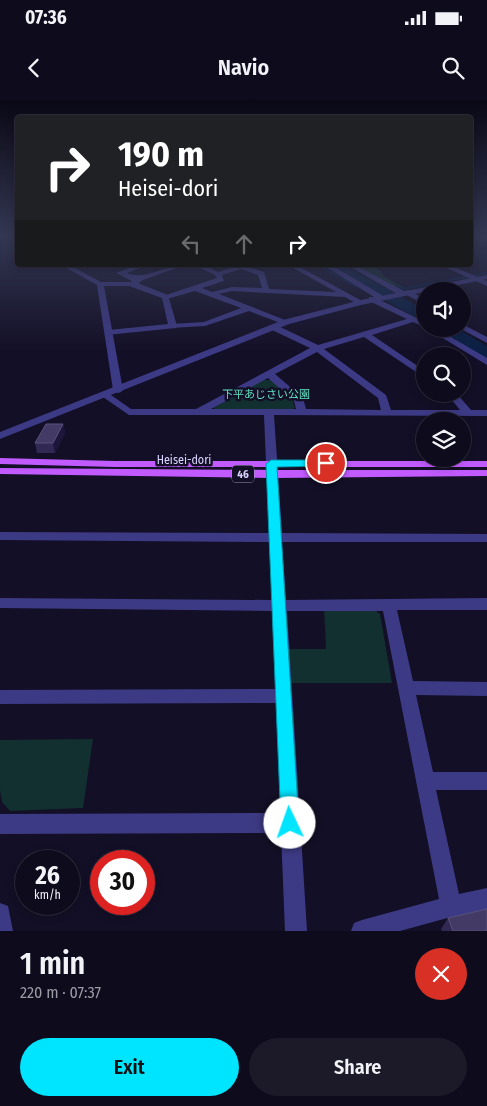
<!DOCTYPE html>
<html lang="en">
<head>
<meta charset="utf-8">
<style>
  body { margin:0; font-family:"Fira Sans Condensed","Noto Sans JP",sans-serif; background:#1c1929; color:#f1f3f6; height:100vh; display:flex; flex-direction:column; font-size:19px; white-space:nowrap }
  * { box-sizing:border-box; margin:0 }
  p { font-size:16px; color:#9b9ba3 }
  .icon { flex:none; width:28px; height:28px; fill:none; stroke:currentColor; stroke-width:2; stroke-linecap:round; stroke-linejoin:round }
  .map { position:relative; height:831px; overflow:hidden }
  .sheet { display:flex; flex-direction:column; background:#0e0b1c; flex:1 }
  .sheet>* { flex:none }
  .top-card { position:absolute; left:15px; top:15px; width:458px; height:152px; border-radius:5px; box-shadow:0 2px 8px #0003,0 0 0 1px #2e2b3b; background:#202124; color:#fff; overflow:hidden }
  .buttons { position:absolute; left:416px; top:182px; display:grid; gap:10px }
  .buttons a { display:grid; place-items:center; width:55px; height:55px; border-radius:50%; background:#0e0b1c; box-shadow:0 2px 8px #0003,0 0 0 1px #2e2b3b; font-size:25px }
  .speed { position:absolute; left:15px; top:750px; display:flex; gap:10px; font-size:25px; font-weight:700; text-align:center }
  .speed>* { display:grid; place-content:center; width:65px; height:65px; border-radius:50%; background:#0e0b1c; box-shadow:0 2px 8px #0003,0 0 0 1px #2e2b3b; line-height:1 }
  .speed small { font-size:12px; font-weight:400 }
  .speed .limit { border:8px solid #d22; background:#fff; color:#111 }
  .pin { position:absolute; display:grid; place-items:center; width:42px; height:42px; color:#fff; margin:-21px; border:2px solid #fff; border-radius:50%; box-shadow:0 1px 5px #0007 }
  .me { position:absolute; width:55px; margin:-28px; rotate:357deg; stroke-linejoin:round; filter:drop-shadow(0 0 4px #0008) }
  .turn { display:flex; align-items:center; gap:18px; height:105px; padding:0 20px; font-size:22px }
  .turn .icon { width:65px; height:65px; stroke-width:2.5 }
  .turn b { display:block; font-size:35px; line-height:42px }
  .lanes { display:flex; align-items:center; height:48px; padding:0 20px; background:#0003; justify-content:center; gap:25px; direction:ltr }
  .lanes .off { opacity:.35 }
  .round { display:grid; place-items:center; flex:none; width:52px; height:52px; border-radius:26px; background:#1c1929 }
  .summary { display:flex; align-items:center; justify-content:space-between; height:85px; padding:0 20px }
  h1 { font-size:30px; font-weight:600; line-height:38px }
  .primary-button { display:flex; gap:10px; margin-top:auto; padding:10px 20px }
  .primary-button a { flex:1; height:58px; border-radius:30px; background:#00e5ff; color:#111; font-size:20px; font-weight:600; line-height:58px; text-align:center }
  .primary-button a+a { background:#1c1929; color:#f1f3f6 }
  .status { display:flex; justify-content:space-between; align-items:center; height:35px; padding:0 25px; background:#0e0b1c; direction:ltr }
  .status svg { height:14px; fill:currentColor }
  header { display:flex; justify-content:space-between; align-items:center; height:65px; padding:0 20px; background:#0e0b1c; font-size:22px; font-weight:600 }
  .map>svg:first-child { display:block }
</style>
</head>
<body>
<div class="status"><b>07:36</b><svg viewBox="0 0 49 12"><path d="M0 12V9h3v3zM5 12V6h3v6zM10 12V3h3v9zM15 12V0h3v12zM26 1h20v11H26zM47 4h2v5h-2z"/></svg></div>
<header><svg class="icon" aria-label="back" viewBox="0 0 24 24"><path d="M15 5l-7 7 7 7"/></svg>Navio<svg class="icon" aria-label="search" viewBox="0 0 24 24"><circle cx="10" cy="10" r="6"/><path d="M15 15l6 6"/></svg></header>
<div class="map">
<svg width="487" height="831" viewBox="0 0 487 831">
  <rect width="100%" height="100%" fill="#130f26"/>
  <path fill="#12302f" d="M347,165H370L381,171L383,176L405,188L394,190Z
    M263,280H272L292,299L295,308L289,310L216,311L213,306Z
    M370,507L380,514L392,583H291L287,549H326L324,508Z
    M93,639L83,708L10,711L2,702L0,690V640Z"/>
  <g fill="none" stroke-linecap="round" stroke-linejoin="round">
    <path stroke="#0a1f44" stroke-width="2.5" d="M318,165L355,186L367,183
      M380,191L397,187L403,189L487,173"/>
    <path fill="#0a1f44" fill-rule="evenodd" d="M326,165H343L425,210V221L419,219L328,168Z
      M438,229H458L487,246V258L481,257L440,233Z"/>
    <path fill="#3d3a85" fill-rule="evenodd" d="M9,135H17L18,141Z
      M470,137L487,138V142L470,141Z
      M61,165H69L101,182H130L132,181L116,173L137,165H147L127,173C145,181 165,165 185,165L143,180L135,186H104L123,290L121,292L118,293L113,290L97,185Z
      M194,165H203L218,172L240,165H250L248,167L264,172L269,189L336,192L288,165H296L364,202L357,204L345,197L232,191L219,194L290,222L283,224L249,211L205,226L170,228V224L204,222L241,208L195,191L163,200V196L217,178L215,175ZM241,169L258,175L262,188L232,187L212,192L202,188L224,181L222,175Z
      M323,165H331L382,195V199H378L425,222V227L413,222L372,235L425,271V278L364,237L324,249L386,295L391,310H460L447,294H457L471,310H487V316L274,315L282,433L487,434V442H282L286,500L487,498V510H397L413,581L487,582V596L416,595L433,672H487V690H436L459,794L487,788V810L451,817L400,831H351L354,823L362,820L439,799L383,511H287L307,831H285L281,733L0,734V714L280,713L276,603L0,604V590L275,589L272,511L0,508V498L272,500L269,442L0,440V432L269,433L264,315H129L100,295L102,293H108L131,309H196L310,248L270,229V225H276L318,245L407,219L369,201V197H374ZM317,252L378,298L381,310L306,309L303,298L275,274ZM268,278L294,301L296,309H211Z
      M347,165H355L404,191L410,190L425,200V205L405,194L399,195Z
      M440,165H449L487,181V186Z
      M462,224L487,237V243L461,229H462Z
      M428,229H437L487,258V265Z"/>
    <path fill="#3d3a85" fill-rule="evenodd" d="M487,175V179L361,205L289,224L0,339V332L283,220L361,200Z
      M129,182H135L168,195L177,226L176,228L106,235V231L109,230L168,224L162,198L129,186Z
      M0,803L8,806L13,831H0Z"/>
    <path fill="#c25bff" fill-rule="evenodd" d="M0,358L115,361H487V367H115L0,364Z
      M0,368L273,370H487V376L273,378L0,374Z"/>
  </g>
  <path fill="#312854" d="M63,324L65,333L55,353H37L35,343Z
    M448,818L487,831H442L441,829Z"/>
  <path fill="#1d163a" d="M63,324L65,333L55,353L53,343Z"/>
  <path fill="#433a66" stroke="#5a527e" d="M46,324H63L53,343H35Z
    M487,809V831H453L448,818Z"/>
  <linearGradient id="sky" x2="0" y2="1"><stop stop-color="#0a0815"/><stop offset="0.54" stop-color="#333752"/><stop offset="1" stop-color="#333752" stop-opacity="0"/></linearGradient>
  <rect width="487" height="252" fill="url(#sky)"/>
  <path fill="#00e5ff" stroke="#0095a6" d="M271,360H326L332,363L326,366L277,367L299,723L296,729L290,732L284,729L281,723L266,364Z"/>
  <g text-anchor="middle" stroke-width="5" stroke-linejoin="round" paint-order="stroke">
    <g font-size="11" fill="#5fe0c0" stroke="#130f26">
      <text x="266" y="298">下平あじさい公園</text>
    </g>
    <rect fill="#130f26" stroke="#9e99be" stroke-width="1" x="232" y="365.5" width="22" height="17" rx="4"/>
    <g font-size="11" font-weight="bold" fill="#d9d4ff">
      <text x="243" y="378">46</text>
    </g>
    <g font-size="12" fill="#d9d4ff" stroke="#130f26">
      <text x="184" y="364">Heisei-dori</text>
    </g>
  </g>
</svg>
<div class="buttons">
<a><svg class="icon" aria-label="sound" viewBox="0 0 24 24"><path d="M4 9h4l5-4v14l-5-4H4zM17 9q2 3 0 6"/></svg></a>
<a><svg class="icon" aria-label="search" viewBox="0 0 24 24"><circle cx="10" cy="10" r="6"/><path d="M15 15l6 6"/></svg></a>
<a><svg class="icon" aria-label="layers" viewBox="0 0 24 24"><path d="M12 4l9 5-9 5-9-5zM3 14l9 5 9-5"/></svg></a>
</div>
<div class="speed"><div>26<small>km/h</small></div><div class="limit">30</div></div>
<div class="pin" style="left:326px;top:363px;background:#d93025"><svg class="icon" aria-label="arrive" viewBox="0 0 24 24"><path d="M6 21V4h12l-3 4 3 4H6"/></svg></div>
<svg class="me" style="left:290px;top:723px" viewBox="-20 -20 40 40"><circle r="19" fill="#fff"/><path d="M0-13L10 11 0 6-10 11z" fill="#00e5ff"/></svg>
<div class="top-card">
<div class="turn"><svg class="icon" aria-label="right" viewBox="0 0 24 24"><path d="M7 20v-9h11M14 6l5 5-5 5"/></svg><div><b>190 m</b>Heisei-dori</div></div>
<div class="lanes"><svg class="icon off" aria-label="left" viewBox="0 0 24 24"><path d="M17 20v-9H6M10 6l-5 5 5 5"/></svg><svg class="icon off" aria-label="ahead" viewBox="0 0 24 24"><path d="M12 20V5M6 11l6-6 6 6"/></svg><svg class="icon" aria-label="right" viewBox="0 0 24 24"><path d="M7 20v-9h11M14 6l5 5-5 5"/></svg></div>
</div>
</div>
<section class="sheet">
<div class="summary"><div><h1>1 min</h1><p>220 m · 07:37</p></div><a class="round" style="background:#d93025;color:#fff"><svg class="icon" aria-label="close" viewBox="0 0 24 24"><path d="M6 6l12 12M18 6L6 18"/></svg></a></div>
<div class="primary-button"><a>Exit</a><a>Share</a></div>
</section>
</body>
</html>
